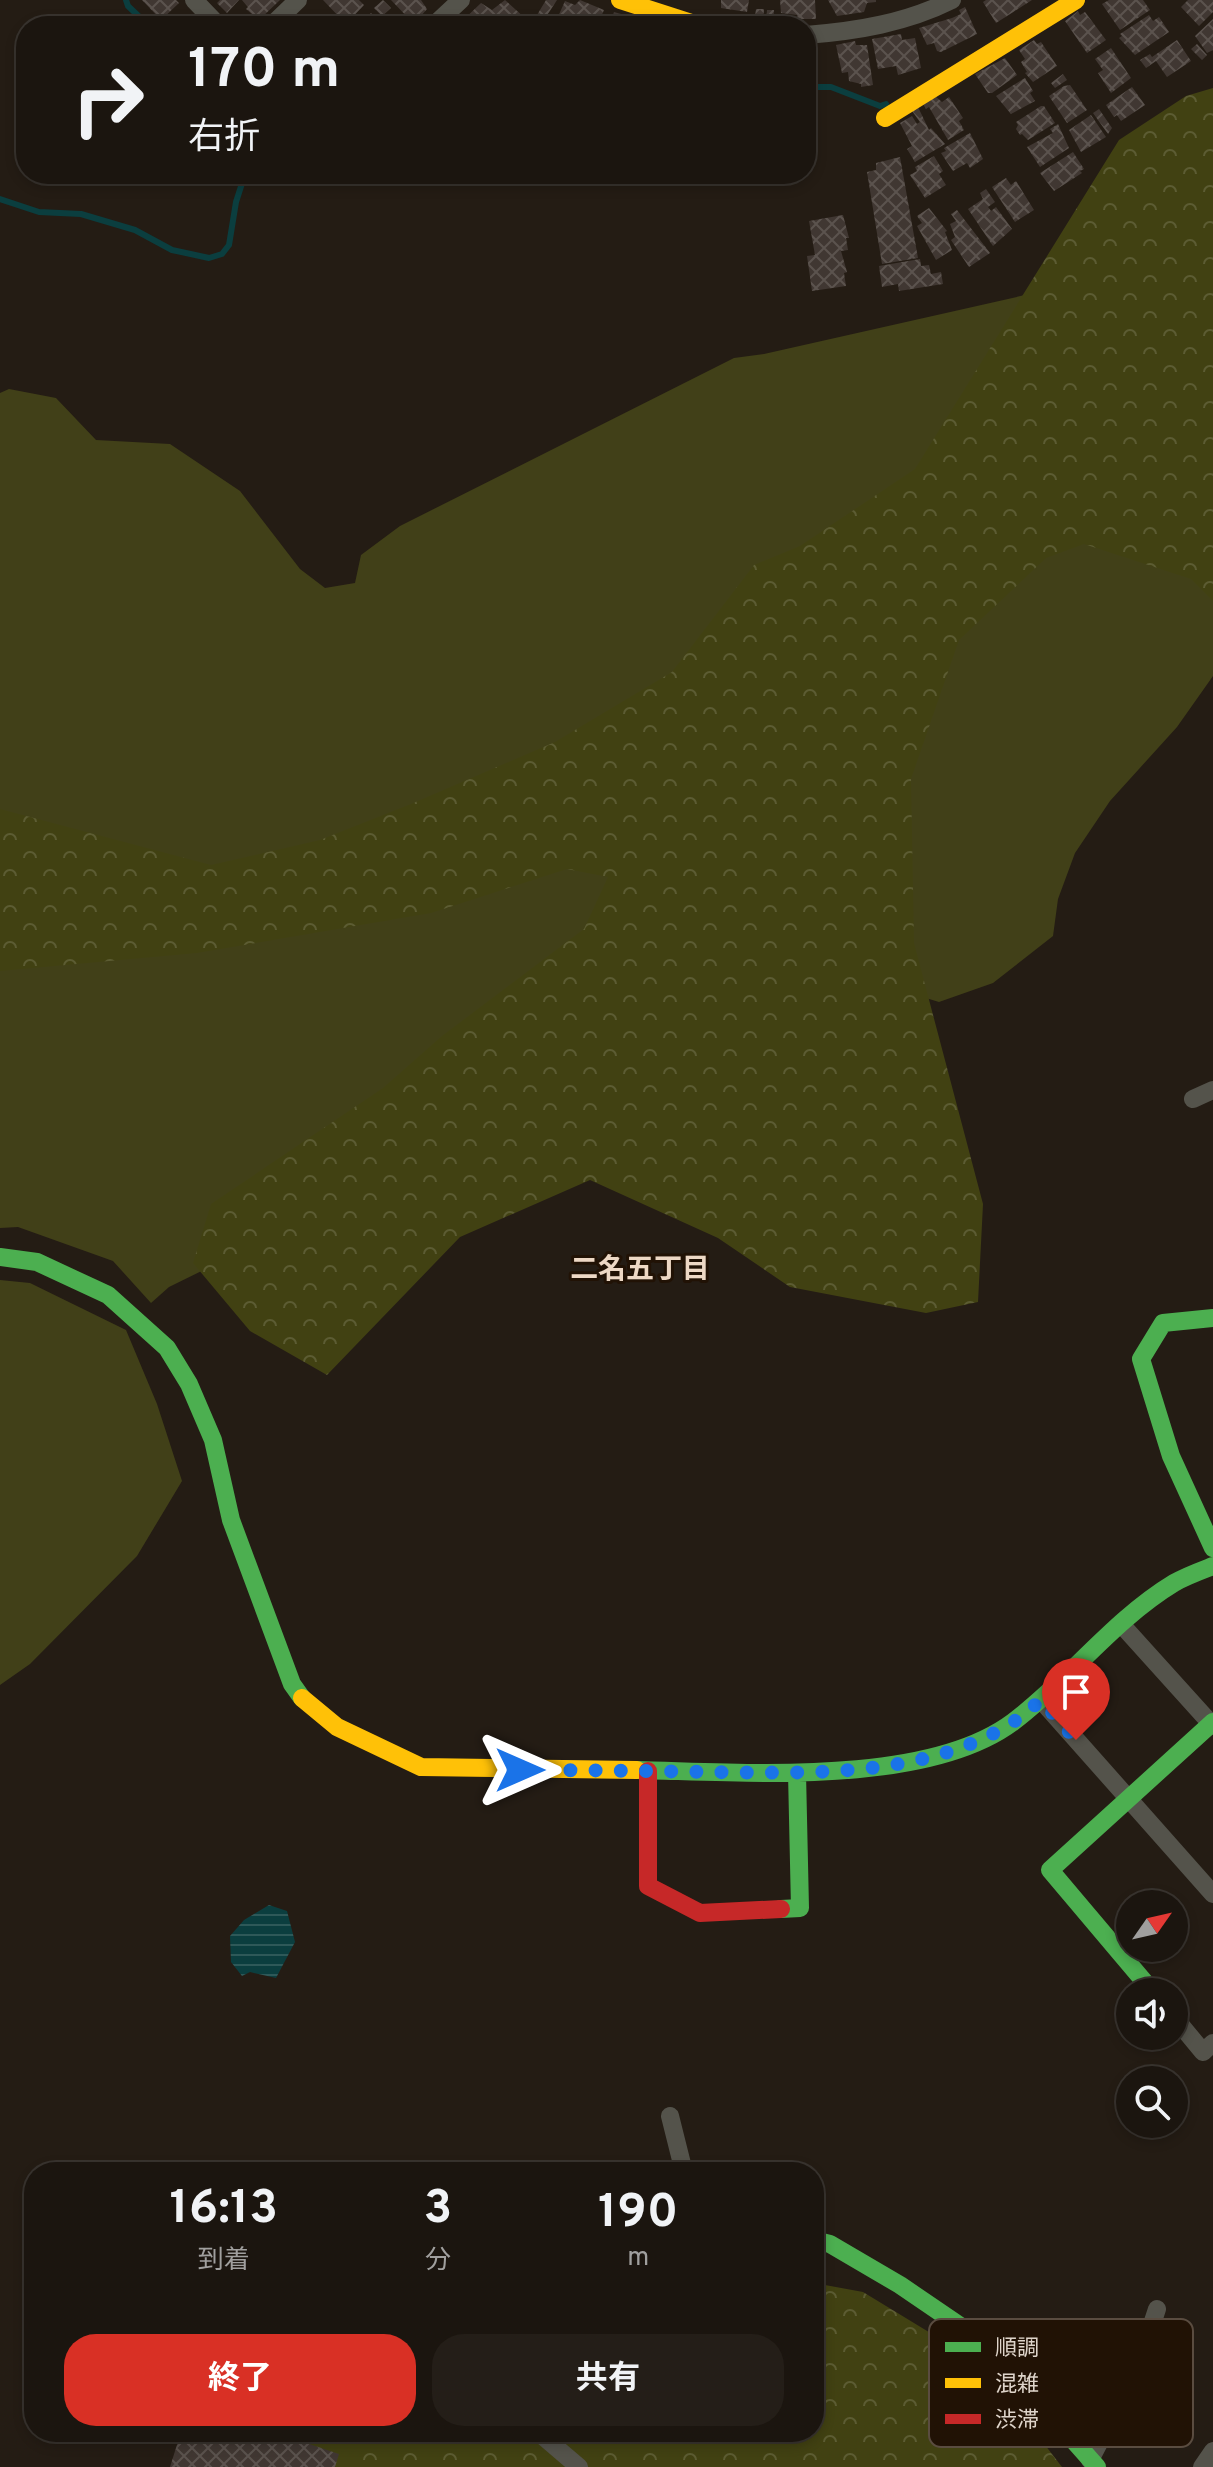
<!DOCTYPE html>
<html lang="ja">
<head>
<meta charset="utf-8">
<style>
  body { margin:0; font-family:Overpass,"Noto Sans JP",sans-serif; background:#241e18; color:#f1f3f6; height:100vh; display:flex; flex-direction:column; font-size:30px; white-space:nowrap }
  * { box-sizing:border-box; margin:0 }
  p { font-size:26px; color:#a09f9e }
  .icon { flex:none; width:44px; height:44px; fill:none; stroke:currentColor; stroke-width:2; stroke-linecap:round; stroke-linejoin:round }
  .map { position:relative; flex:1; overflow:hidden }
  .panel { position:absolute; left:24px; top:2162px; width:800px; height:280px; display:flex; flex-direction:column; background:#1b150f; border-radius:32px; box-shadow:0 4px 12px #0003,0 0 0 2px #39342f }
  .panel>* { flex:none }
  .top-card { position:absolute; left:16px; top:16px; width:800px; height:168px; border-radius:32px; box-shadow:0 4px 12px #0003,0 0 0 2px #39342f; background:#1b150f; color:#f1f3f6; overflow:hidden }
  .needle { width:52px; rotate:56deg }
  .controls { position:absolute; left:1116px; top:1890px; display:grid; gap:16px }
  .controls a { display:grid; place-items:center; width:72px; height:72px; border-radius:50%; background:#1b150f; box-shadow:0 4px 12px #0003,0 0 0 2px #39342f; font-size:40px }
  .pin { position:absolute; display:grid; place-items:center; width:68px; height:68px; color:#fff; margin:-82px -34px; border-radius:50% 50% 50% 0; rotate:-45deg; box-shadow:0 0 8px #0007 }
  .pin .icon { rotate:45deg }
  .me { position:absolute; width:88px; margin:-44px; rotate:90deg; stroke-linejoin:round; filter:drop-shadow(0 0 6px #0008) }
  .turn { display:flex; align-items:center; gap:28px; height:168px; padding:0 40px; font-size:36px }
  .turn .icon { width:104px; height:104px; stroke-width:2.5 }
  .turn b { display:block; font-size:56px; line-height:68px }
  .eta { display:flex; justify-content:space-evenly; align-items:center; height:136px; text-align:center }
  .eta b { font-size:48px; font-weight:700; line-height:56px }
  .primary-button { display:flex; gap:16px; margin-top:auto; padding:16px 40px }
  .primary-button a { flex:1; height:92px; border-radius:32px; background:#d93025; color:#fff; font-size:32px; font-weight:700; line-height:92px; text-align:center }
  .primary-button a+a { background:#241e18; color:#f1f3f6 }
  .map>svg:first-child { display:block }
</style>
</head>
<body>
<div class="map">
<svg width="1213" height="2467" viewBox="0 0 1213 2467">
  <defs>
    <pattern id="forest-crowns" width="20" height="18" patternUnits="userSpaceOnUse" patternTransform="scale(2)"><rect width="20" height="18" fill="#414112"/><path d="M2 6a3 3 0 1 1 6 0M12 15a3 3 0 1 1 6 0" fill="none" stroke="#5c5c33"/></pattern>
    <pattern id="water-rules" width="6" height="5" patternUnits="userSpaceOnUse" patternTransform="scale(2)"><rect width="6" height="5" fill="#0b3e3f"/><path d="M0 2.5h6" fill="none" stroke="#2e5959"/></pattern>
    <pattern id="building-cross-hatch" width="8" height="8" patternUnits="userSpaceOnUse" patternTransform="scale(2)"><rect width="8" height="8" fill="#403732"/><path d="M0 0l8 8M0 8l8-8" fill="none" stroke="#5b534e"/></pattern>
  </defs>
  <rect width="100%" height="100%" fill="#241c14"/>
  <path fill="#414018" d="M1105,277L1213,426V676L1177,727L1110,801L1075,853L1058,899L1053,936L993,983L939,1002L893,988L226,1259L169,1287L151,1303L113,1261L18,1227L0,1228V393L9,389L56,398L96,440L170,444L240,491L300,569L325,588L355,583L361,555L400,526L734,358L764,354Z
    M0,1280L30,1283L126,1330L157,1404L182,1481L137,1556L30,1664L0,1685Z"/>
  <path fill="url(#forest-crowns)" d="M1213,88V601L1191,579L1084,544L1046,558L959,640L911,779L914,943L983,1204L978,1302L926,1313L790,1287L718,1238L590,1180L460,1237L327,1375L250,1331L193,1263L211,1204L383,1088L442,1036L584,929L608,877L567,869L431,913L197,953L0,971V809L211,865L320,840L411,804L555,742L672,672L754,565L800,546L915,469L1119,140L1186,96Z
    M814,2283L863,2292L983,2365L1062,2467H262L263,2459L280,2432H814Z"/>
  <path fill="url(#water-rules)" d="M269,1905L287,1911L295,1942L276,1978L250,1972L242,1976L231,1962L230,1936L244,1920Z"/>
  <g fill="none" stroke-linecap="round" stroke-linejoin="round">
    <path stroke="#0b3e3f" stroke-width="6" d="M126,0L128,6L149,26
      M806,87H831L880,106L886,104
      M266,174H288
      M0,199L39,212L81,214L135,230L172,250L209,258L222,254L229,245L236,202L245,174"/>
  </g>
  <path fill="url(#building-cross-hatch)" d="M142,0H176L179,3L161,20Z
    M220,0H239L227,13L217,3Z
    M242,0H280L259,20L246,9L248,7Z
    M323,0H359L364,5L346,24Z
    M383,0L391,8L382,16L374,8Z
    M391,0H421L427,9L414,24Z
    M505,0L526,19L524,26H457L481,3L492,10Z
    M546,0H557L544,20L537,15Z
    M580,0L604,10L597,26H571L557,19L565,1L575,5Z
    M721,0H749L747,12L721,8Z
    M780,0H815L816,19H797V15L781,13Z
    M828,0H876V2L867,3L864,12L837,16Z
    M986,0H1032L996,23L983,2Z
    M1109,0H1143L1150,10L1120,30L1102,4Z
    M1188,0H1213V12L1199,26L1181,7Z
    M965,7L977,34L941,52L937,51L934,43L927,45L919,28L952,18L961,14L959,10Z
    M756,9H764L763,24H754Z
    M767,10H774L773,25L766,24Z
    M1078,11L1080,15L1085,12L1106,40L1087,53L1065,21Z
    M614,12L638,19L637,26H609Z
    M371,13L384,26H359Z
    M1149,15L1153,21L1159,17L1169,32L1135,55L1119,38L1122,36L1120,34Z
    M301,16L311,26H289L294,23Z
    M1213,19V50L1207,53L1195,36Z
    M901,34L902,40L915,38L921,68L898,75L896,66L878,69L872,39Z
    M1034,40L1037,44L1041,42L1057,66L1033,82L1025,73L1027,72L1021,62L1025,59L1019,50Z
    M1177,40L1191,61L1167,77L1156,61L1146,68L1140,60L1150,54L1152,57Z
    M855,41L856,45H867L873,85L861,87V84L849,81L848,72L842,73L836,45Z
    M1197,44L1207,55L1202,60L1191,49Z
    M1111,48L1131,78L1111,93L1098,73L1103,70L1095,59Z
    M1005,58L1017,75L992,93H988L975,74Z
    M1063,74L1067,80L1055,88L1051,83Z
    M1025,78L1033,91L1030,93L1035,101L1011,114L996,96Z
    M1070,85L1087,110L1067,123L1049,96L1064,86Z
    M1132,87L1145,105L1121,121L1117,115L1114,117L1106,105Z
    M935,96L942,102L949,97L963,118L959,121L964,130L948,140L929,107L926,109L923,104Z
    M1041,106H1044L1055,123L1028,140L1022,134L1020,135L1016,129L1018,125L1016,122Z
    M918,107L929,130L931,128L945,144L915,162L907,149L912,146L900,123L912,116L917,124L920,122L912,111Z
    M1099,109L1112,128L1108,134L1093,113Z
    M1091,115L1106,137L1081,152L1069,130Z
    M1058,124L1069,148L1040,167L1027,147L1053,133L1050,129Z
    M970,133L983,159L970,168L967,163L953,171L941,153L946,151L944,148Z
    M1073,152L1084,169L1080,171L1082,173L1054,191L1040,173Z
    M934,156L943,171L939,174L946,185L925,198L910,175L917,171L915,167Z
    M900,157L918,258L882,264L867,172L876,170V163Z
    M1006,178L1011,185L1016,181L1034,210L1015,222L992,187Z
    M986,189L995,202L988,207L991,211L996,207L1012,229L993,246L968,209L983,199L980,193Z
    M929,208L947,231L945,232L952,250L936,260L917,226L922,223L917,216Z
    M957,210L990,253L969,267L951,240L955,237L950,224L956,221L951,214Z
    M843,215L849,238H846L848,250L841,251L847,272L844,273L846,286L812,291L807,256L815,255L809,221Z
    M920,259L921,266L929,265L931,274L941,272L943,284L899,291L898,284L882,287L879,266Z
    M181,2432H274L339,2454L335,2467H170Z"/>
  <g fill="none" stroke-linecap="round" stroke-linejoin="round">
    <path stroke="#54534b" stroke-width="18" d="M194,0L219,26
      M271,26L298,0
      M433,26L461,0
      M806,35C857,31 906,23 952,0
      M1193,1099L1213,1090
      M1121,1624L1213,1726
      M1041,1700L1213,1894
      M1174,2017L1203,2052L1213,2043
      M670,2116L684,2172
      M538,2432L579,2467
      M1090,2460L1137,2370L1157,2309
      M1202,2467L1213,2451"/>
    <path stroke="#4caf50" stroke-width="18" d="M0,1257L37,1262L108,1295L167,1348L189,1384L213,1440L231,1520L292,1684L302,1698
      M1213,1318L1163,1323L1141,1359L1171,1456L1213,1548
      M637,1770C742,1772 926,1787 1013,1722C1069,1680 1113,1620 1174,1583C1186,1576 1200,1571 1213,1566
      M781,1909L800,1908L797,1773
      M1153,1992L1050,1870L1213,1722
      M814,2240L830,2244L900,2285L991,2347L1097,2467"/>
    <path stroke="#ffc107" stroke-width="18" d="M620,0L701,26
      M885,118L1076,0
      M302,1698L337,1727L421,1767L637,1770"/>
    <path stroke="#c62828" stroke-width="18" d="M648,1771V1886L700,1913L781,1909"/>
  </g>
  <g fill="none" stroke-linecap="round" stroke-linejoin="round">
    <path stroke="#1a73e8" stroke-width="14" stroke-dasharray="0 25.2" d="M520,1770C583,1770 646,1771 709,1772C808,1773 919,1778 1007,1726C1019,1719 1030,1709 1041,1700L1076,1740"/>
  </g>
  <g text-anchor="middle" stroke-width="6" stroke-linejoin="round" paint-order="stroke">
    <g font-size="28" font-weight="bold" fill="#edd8c5" stroke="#211205">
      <text x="640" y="1278">二名五丁目</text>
    </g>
  </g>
  <rect x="929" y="2319" width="264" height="128" rx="12" fill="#211205" stroke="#5a4c40" stroke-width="2"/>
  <rect x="945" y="2342" width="36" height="10" fill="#4caf50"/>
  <rect x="945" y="2378" width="36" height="10" fill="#ffc107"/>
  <rect x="945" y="2414" width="36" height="10" fill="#c62828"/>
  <g font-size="22" fill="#ded4ca">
    <text x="995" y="2355">順調</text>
    <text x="995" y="2391">混雑</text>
    <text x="995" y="2427">渋滞</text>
  </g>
</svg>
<div class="controls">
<a><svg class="needle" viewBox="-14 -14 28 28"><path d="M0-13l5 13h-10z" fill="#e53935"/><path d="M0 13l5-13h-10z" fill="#a09f9e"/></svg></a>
<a><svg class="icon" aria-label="sound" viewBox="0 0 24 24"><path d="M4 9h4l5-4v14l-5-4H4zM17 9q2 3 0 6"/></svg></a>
<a><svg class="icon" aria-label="search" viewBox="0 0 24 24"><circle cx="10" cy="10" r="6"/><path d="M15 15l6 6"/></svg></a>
</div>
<div class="pin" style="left:1076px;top:1740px;background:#d93025"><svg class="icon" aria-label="arrive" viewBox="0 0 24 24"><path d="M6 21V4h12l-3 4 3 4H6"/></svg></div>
<svg class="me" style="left:520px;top:1770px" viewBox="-20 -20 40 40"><path d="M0-17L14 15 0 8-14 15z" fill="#1a73e8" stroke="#fff" stroke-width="4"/></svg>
<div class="top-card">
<div class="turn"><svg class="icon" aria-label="right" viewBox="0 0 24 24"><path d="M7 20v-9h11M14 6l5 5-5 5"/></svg><div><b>170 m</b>右折</div></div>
</div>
<section class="panel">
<div class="eta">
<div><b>16:13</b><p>到着</p></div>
<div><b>3</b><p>分</p></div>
<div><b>190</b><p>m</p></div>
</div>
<div class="primary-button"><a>終了</a><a>共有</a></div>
</section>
</div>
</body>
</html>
